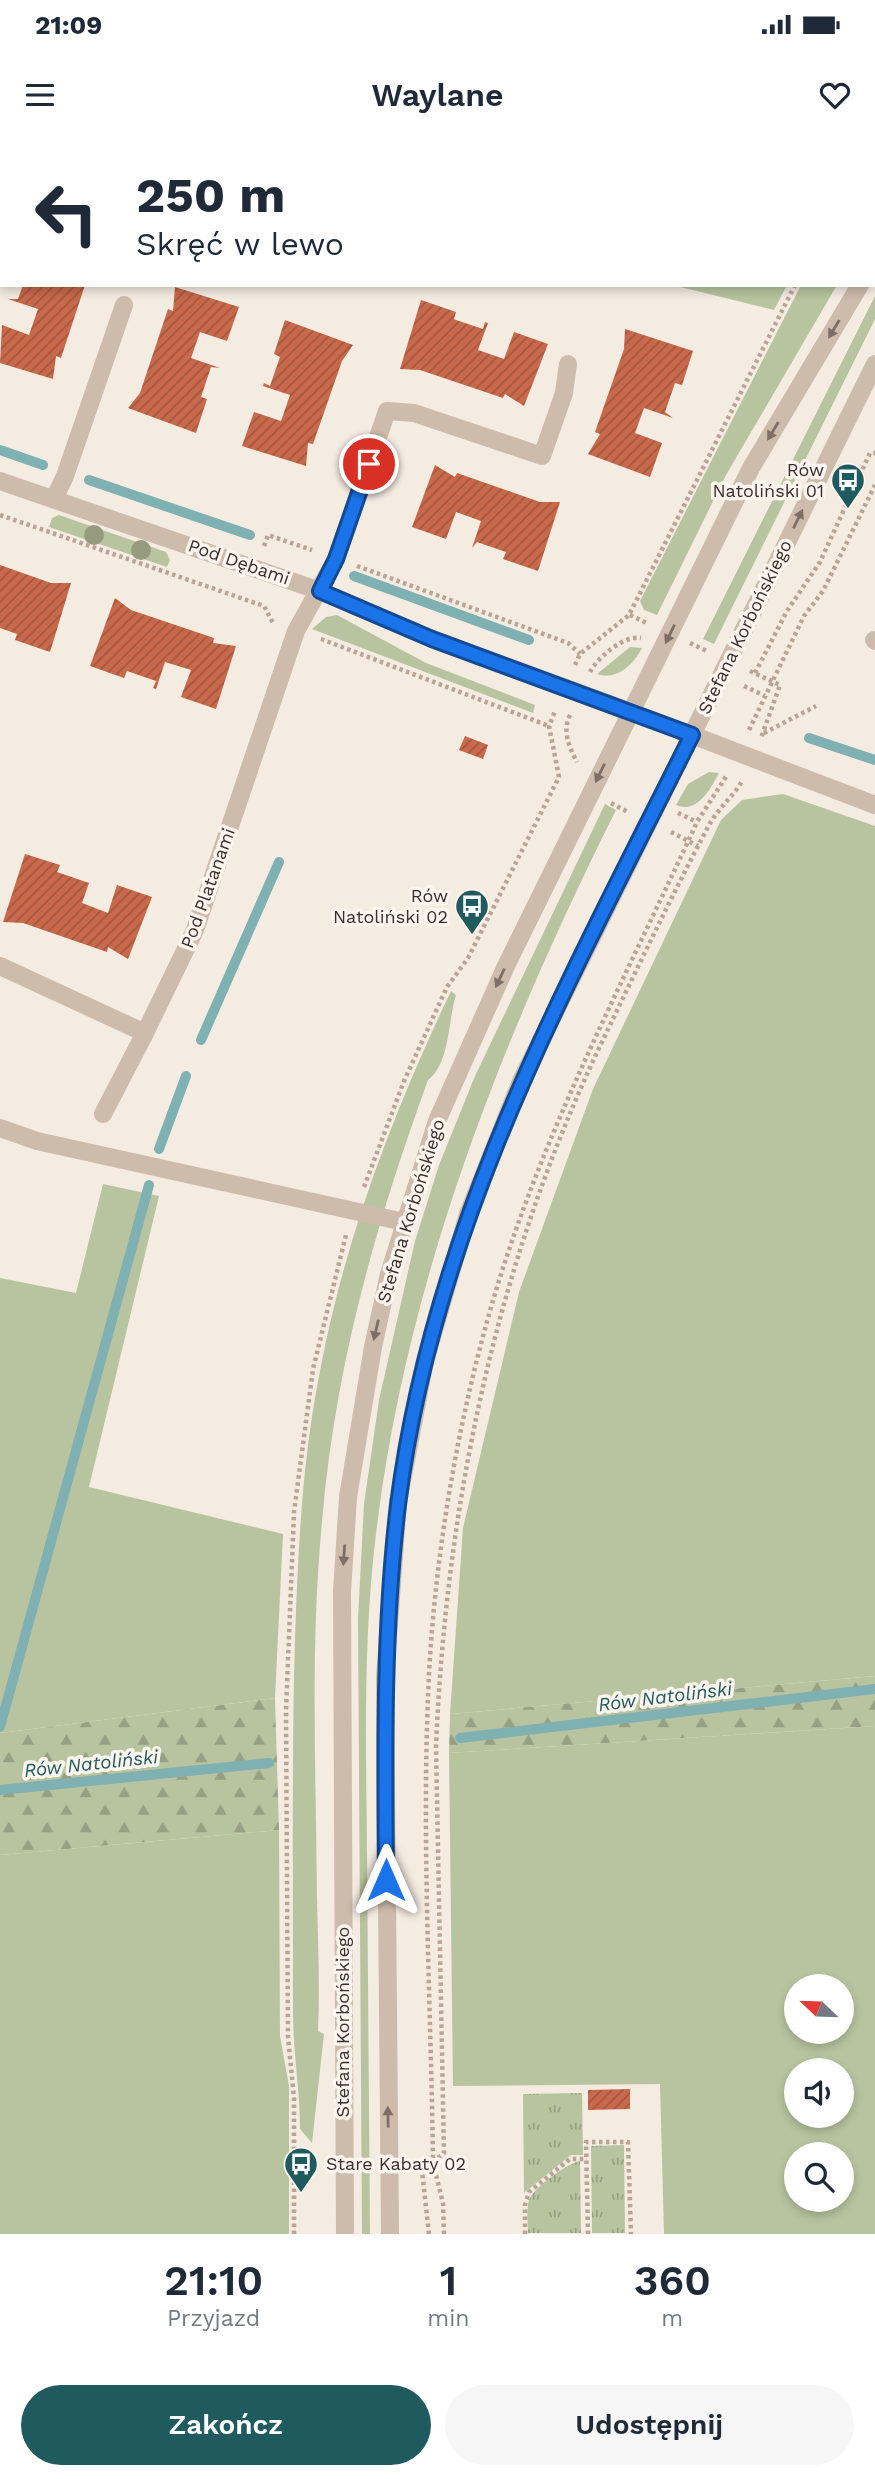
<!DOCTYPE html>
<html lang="pl">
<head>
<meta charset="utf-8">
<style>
  body { margin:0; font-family:"Work Sans",sans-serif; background:#f6f6f7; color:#1f2937; height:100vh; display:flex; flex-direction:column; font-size:26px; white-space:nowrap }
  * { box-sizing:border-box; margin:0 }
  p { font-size:23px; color:#747a83 }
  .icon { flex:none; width:38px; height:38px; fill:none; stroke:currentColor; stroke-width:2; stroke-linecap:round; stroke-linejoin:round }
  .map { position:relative; height:2094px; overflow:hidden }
  .panel { display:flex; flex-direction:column; background:#fff; flex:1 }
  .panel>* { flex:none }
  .hud { position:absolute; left:0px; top:0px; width:875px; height:147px; box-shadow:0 4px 10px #0003; background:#fff; color:#1f2937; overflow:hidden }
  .needle { width:46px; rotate:293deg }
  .tools { position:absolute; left:784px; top:1834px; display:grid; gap:14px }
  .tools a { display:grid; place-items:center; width:70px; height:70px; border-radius:50%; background:#fff; box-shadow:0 4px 10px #0003; font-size:35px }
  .pin { position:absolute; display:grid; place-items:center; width:60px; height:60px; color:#fff; margin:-30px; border:4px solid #fff; border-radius:50%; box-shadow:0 2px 7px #0007 }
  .me { position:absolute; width:77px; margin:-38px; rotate:0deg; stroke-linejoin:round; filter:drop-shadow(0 0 5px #0008) }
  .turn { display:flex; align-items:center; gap:24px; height:147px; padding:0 21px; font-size:32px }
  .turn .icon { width:91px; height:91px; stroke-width:2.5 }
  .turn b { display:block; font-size:49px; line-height:60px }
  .eta { display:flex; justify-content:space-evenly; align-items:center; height:119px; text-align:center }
  .eta b { font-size:42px; font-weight:600; line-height:49px }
  .button { display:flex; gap:14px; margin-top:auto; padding:14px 21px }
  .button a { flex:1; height:80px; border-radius:42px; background:#1f5a5e; color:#fff; font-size:28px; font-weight:600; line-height:80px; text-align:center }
  .button a+a { background:#f6f6f7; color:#1f2937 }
  .status { display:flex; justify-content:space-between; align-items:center; height:49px; padding:0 35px; background:#fff; direction:ltr }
  .status svg { height:19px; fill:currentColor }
  header { display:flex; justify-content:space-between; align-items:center; height:91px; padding:0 21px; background:#fff; font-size:32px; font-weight:600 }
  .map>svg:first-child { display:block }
</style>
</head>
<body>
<div class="status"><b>21:09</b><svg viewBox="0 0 49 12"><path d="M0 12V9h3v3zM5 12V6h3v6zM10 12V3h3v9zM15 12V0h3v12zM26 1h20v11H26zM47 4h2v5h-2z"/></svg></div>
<header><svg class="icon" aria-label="menu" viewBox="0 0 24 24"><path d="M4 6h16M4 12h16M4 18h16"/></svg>Waylane<svg class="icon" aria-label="heart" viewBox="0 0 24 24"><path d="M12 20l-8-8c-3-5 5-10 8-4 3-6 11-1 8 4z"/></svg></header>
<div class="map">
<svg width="875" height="2094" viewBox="0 0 875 2094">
  <defs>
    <pattern id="forest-firs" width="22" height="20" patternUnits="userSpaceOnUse" patternTransform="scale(1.75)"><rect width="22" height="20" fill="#b8c4a0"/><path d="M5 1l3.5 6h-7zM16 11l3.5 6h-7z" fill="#97a083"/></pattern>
    <pattern id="park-tufts" width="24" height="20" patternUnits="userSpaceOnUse" patternTransform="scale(1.75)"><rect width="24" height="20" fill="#b8c4a0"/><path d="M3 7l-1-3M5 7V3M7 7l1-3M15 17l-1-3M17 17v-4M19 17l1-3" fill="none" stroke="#97a083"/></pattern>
    <pattern id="building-hatch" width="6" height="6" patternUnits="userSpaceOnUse" patternTransform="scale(1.75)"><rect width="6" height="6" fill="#c8694b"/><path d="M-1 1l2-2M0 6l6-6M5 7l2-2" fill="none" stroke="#a4573f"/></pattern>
  </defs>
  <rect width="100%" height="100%" fill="#f4ebe1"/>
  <path fill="#b8c4a0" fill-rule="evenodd" d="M20,0H253L19,2Z
    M415,0H860L414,2Z
    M672,145H787L774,170Z
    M801,145H837L726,335L657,475L644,470L640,461Z
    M875,156V179L714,504L703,499Z
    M59,375L166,412L170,420L167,427L49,387L52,378Z
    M337,475L426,523L535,565L533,573L312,489L326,477Z
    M630,507L642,508C634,524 617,541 597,534Z
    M709,632L719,633C710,650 697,674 676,665L688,644Z
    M783,654L875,686V1536L450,1574L463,1388L519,1152L593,949L721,680L742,660Z
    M605,664L616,670C502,898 406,1140 376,1394C363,1499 366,1605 367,1711C368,1838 369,1966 370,2094H362L358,1479L364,1364L379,1260L415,1101L439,1025L475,936Z
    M451,851L456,855C448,880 450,924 428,940C375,1086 335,1227 322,1382C310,1507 316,1633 317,1758C318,1802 320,1847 318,1891L324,1894L312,2003L300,1989C300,1950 293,1912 293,1873C293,1760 292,1647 294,1534C297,1432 300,1331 320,1231C345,1098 393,973 451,851Z
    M103,1044L159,1056L89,1347L283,1394L275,1558L0,1593V1138L76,1153Z
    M875,1586V2094H664L660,1944L453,1946L449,1613ZM796,1846H842V1892H796ZM796,1930H842V1976H796ZM796,2014H842V2060H796Z
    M279,1690L280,1896L289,1946V2094H0V1715Z"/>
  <path fill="url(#forest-firs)" d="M875,1536V1586L449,1613L450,1574Z
    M275,1558L279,1690L0,1715V1593Z"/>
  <path fill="url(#park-tufts)" d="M582,1953L583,2015H571L524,2053L523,1954Z
    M624,2005L625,2093H592L591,2006Z
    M580,2021L581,2093H528C528,2083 526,2070 529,2060C534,2047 568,2023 580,2021Z"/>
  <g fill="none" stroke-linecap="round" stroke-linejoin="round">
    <path stroke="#7fb0b2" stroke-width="10" d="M0,310L43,325
      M89,340L250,395
      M354,436L529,500
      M809,598L875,620
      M201,900L279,722
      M159,1009L186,936
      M0,1587L149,1045
      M460,1598L875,1549
      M0,1650L269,1623"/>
  </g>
  <path fill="url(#building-hatch)" d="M23,145H85L61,218L56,216L53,239L0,223L2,185L29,195L38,169L8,159H18Z
    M175,147L239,167L227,201L200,192L191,218L220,228L211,227L201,257L207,259L196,293L128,268L140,253L168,169L173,171Z
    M421,160L456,172L454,179L456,180L483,189L485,182L488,183L478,210L504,219L514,192L548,204L524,266L505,254L503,258L420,230L400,229Z
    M285,180L353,205L342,221L313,304L308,303L306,326L242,306L254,272L281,281L290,255L263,246L264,243L270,246L280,217L274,214Z
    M625,189L693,211L682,245L675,243L665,272L673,278L644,268L635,293L662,303L650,337L588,314L600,294L595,292L624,209Z
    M435,325L455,337L457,333L540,362H560L538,431L503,419L506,412L503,411L477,402L472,408L481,381L456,372L446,399L412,387Z
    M0,425L51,443H71L50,512L15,500L17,494L0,488Z
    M115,458L131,470L214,498L213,503L236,506L216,569L181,557L191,530L165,522L156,549L153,548L156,541L127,531L124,538L90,526Z
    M465,596L488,605L483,619L459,610Z
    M25,714L60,725L57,732L89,743L82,763L108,773L117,745L152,757L128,819L108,807L107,812L23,783L3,782Z
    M630,1949V1969L588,1970V1950Z"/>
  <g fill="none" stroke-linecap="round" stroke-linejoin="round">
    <path stroke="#b9a596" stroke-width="4.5" stroke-dasharray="3.5 3.5" stroke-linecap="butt" d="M868,2L869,0
      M0,375L264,466L273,483
      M264,406L268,395L312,410
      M357,426L568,503L580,514
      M630,475L647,483
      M321,499L549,586
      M690,503L707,511
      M575,525L580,514L629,475L795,145
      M750,531L780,545L761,598
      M590,532C598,517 624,495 641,498
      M755,533L787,471L820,422L870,313H875
      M744,546L765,556
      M570,575C562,591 569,607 577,622
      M749,590L804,476L823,451L875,345
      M764,593L816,566
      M611,663L628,672
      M678,673L697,682
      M671,692L698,706
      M364,1047L404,941L447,847L468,818L559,637L549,586L555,571
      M294,2094V1958L288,1897L286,1570L294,1372L313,1229L346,1095
      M429,2094L422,2031L444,2013L436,1607C446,1364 496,1126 600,906C635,833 670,759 708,687C717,669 734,656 742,641
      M444,2094L443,2063L433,2023C431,1860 421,1696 429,1534C435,1424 453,1311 481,1204C529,1017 617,856 697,682L727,635
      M525,2094V2065L529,2052L570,2019H587
      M588,2094L586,2002H628L631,2094"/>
    <path stroke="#cdbbac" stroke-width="18" d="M387,271L414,273L542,316L564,253L568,224
      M54,359L65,336L124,165
      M874,500L875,501
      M692,595L875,665
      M103,974L145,893
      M0,988L37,1001L404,1082"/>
    <path stroke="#cdbbac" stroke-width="18" d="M0,341L320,451L432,499L631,572
      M0,826L145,893L195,790L296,491L336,419L387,271"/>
    <path stroke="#cdbbac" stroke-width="18" d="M873,123L875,120
      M631,572L692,595
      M345,2094L342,1452L348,1357L373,1207L389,1134L437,981L506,826L751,328L860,145
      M390,2094L385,1537L398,1362L425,1221L468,1074L521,941L875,224"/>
  </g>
  <g fill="#969b7f">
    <circle cx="94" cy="395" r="10"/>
    <circle cx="141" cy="410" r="10"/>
  </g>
  <defs><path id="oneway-solid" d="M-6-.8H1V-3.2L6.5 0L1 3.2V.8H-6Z" transform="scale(1.75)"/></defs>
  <g fill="#7d6f65">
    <use href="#oneway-solid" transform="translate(834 189) rotate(121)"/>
    <use href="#oneway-solid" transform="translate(773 291) rotate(121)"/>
    <use href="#oneway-solid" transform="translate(798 379) rotate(-64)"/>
    <use href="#oneway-solid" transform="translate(670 494) rotate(116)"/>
    <use href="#oneway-solid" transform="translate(600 633) rotate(116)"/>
    <use href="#oneway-solid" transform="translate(500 838) rotate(115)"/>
    <use href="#oneway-solid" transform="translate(376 1190) rotate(103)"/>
    <use href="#oneway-solid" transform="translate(344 1415) rotate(94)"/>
    <use href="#oneway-solid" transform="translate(388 1977) rotate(-91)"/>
  </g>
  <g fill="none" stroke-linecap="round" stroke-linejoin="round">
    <g stroke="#114b97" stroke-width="18">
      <path id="route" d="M369,324L336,419L320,451L432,499L692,595C568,843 433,1084 398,1365C383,1490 385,1615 386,1740"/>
    </g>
    <use href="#route" stroke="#1a73e8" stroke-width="12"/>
  </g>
  <defs>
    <g id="bus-pin" transform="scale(1.75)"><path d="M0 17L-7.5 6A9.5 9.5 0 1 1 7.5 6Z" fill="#1f5a5e" stroke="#fbf5ee"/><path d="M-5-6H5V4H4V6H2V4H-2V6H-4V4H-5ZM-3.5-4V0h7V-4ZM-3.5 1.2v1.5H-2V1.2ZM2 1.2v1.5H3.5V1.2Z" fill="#fff"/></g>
  </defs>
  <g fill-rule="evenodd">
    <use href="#bus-pin" x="848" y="340"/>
    <use href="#bus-pin" x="472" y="766"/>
    <use href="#bus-pin" x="301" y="2024"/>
  </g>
  <g text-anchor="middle" stroke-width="7" stroke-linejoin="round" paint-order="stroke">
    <g font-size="18" fill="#3b302b" stroke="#fbf5ee" text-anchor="end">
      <text x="824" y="336">Rów<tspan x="824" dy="21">Natoliński 01</tspan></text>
      <text x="448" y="762">Rów<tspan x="448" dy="21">Natoliński 02</tspan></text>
      <text x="326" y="2030" text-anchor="start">Stare Kabaty 02</text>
    </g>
    <g font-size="18" fill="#3b302b" stroke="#fbf5ee">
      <text transform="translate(239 422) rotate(19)" y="6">Pod Dębami</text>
      <text transform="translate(745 487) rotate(-64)" y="6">Stefana Korbońskiego</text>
      <text transform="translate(208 748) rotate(-70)" y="6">Pod Platanami</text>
      <text transform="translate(411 1071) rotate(-73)" y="6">Stefana Korbońskiego</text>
      <text transform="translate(343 1882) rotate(-90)" y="6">Stefana Korbońskiego</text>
    </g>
    <g font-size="19" font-style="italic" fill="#1f5a5e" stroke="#fbf5ee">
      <text transform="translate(665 1556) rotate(-7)" y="7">Rów Natoliński</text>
      <text transform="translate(91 1623) rotate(-6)" y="7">Rów Natoliński</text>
    </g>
  </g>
</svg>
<div class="tools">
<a><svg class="needle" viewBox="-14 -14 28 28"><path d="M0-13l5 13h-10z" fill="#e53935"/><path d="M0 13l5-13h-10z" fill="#747a83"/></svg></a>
<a><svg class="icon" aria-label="sound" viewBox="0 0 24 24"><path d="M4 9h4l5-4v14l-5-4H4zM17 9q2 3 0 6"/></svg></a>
<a><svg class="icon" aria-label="search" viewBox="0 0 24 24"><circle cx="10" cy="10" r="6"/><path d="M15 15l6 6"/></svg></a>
</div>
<div class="pin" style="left:369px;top:324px;background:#d93025"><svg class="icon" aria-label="arrive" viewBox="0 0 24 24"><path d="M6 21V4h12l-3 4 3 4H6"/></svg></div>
<svg class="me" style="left:386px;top:1740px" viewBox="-20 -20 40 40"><path d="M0-17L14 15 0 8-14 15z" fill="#1a73e8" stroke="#fff" stroke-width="4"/></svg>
<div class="hud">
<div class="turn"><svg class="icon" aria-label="left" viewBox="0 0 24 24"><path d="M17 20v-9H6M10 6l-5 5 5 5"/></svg><div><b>250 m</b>Skręć w lewo</div></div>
</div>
</div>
<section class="panel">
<div class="eta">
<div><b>21:10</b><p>Przyjazd</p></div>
<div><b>1</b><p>min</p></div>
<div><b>360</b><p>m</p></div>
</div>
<div class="button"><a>Zakończ</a><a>Udostępnij</a></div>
</section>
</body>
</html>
